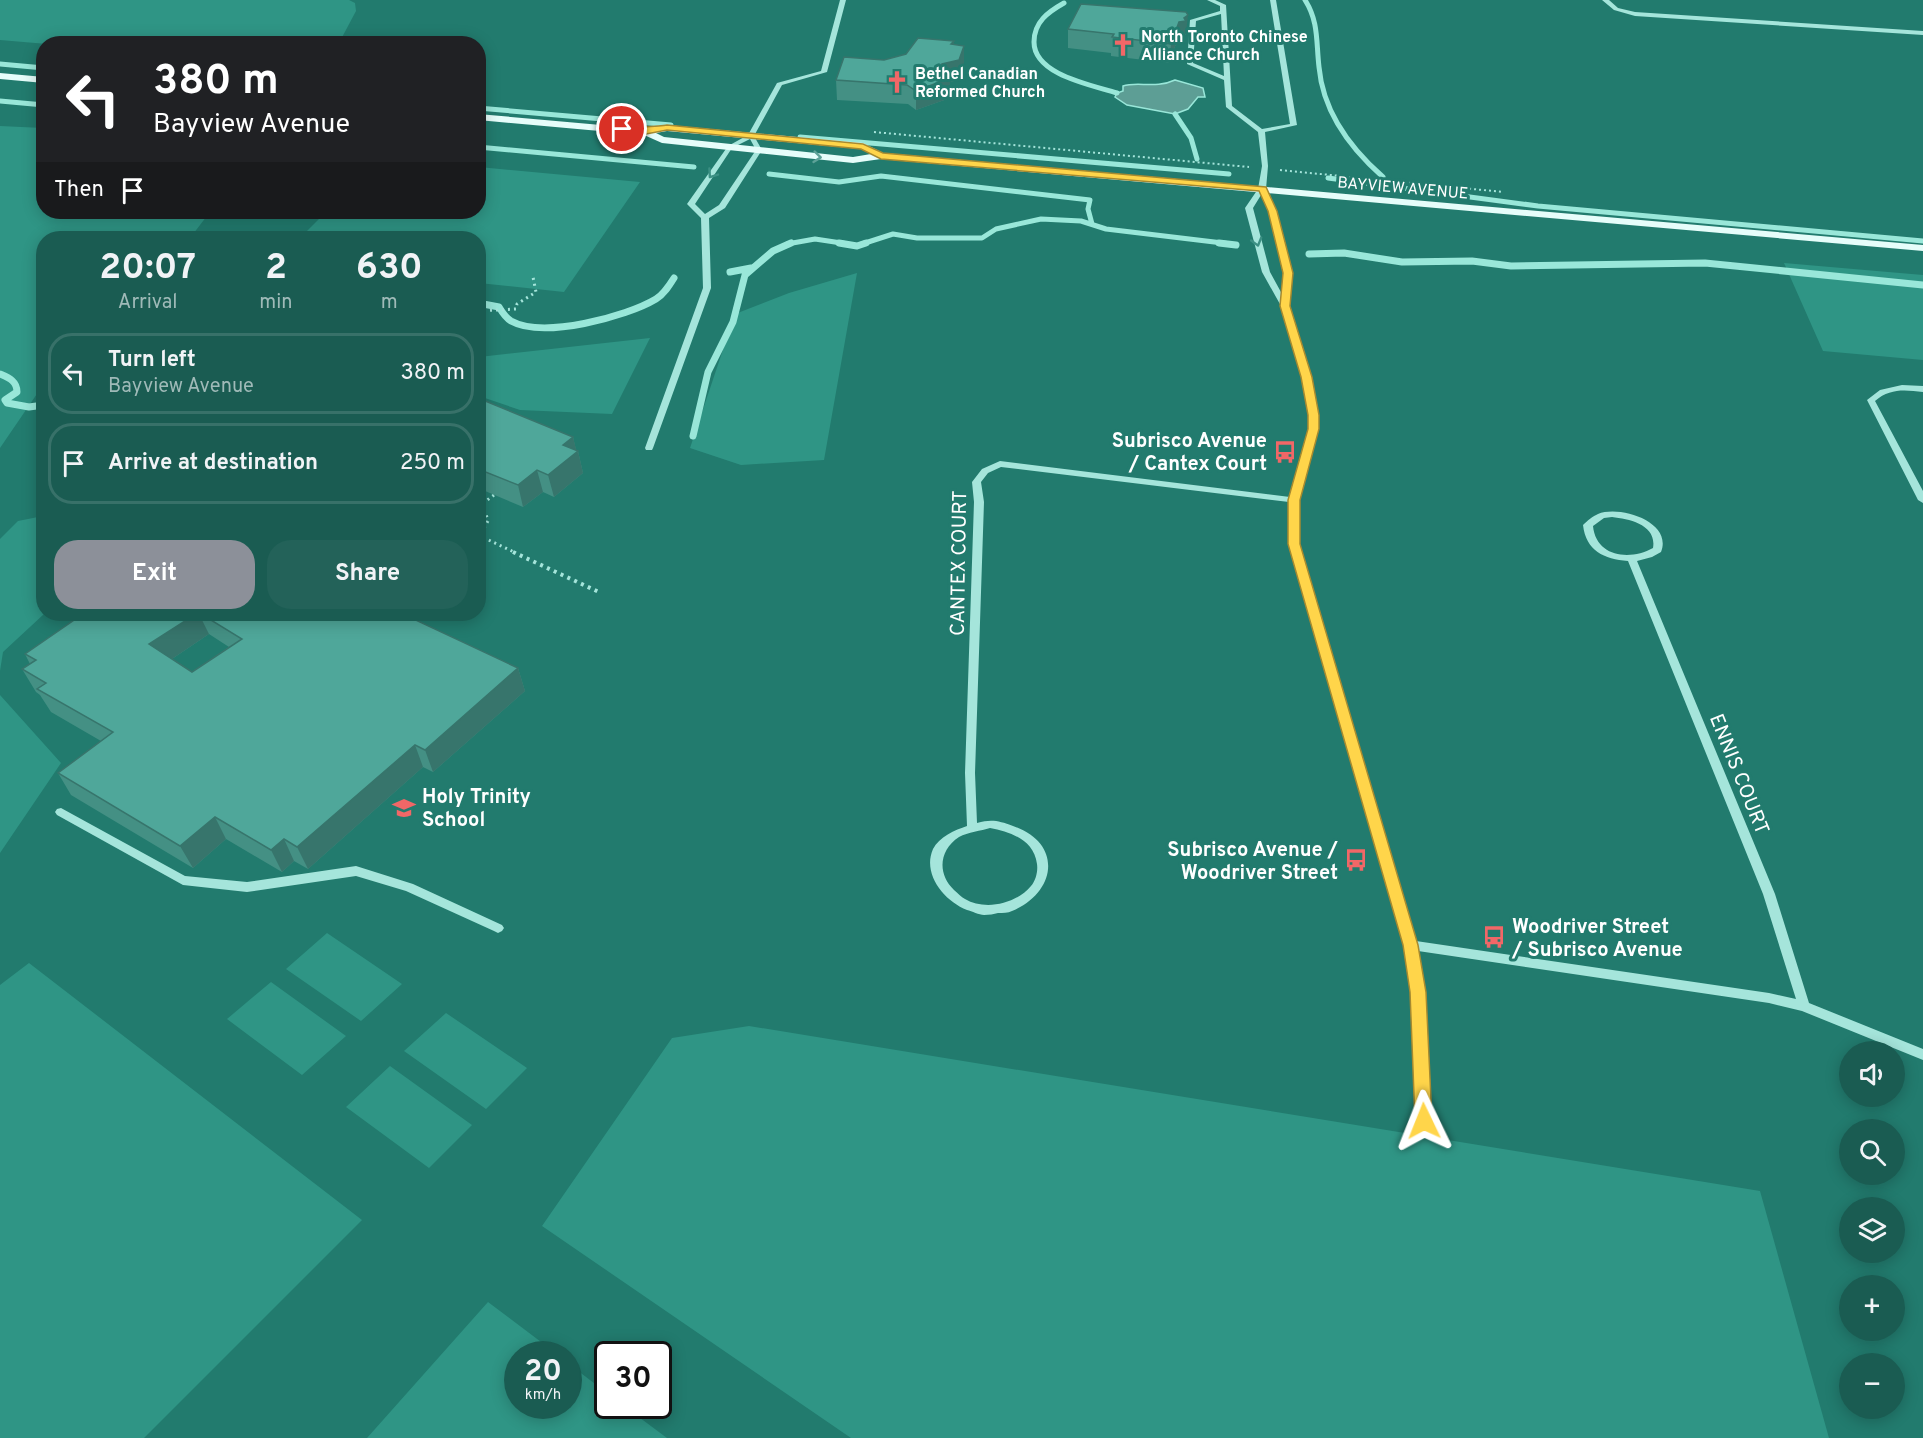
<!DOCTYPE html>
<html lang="en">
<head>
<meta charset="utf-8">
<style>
  body { margin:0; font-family:Overpass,sans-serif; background:#236259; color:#f1f3f6; height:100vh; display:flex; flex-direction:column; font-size:22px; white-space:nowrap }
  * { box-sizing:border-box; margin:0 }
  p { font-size:20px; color:#9fbab8 }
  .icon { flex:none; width:33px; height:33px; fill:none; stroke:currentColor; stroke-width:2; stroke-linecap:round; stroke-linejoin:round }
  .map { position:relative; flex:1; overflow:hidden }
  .sheet { position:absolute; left:36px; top:231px; width:450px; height:390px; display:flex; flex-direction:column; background:#1a5c52; border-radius:24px; box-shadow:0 3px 15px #0003 }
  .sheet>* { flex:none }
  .guide { position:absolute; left:36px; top:36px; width:450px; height:183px; border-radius:24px; box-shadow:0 3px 15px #0003; background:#202124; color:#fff; overflow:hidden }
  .fabs { position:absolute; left:1839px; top:1041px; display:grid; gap:12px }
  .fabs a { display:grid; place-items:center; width:66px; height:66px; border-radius:50%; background:#1a5c52; box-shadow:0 3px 15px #0003; font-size:30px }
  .speed { position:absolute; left:504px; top:1341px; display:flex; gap:12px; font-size:30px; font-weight:700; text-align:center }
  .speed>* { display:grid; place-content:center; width:78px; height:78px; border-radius:50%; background:#1a5c52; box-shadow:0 3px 15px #0003; line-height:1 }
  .speed small { font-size:15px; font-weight:400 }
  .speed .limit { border:3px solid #111; border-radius:9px; background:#fff; color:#111 }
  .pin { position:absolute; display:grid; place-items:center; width:51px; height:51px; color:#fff; margin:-26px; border:3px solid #fff; border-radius:50%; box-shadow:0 2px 6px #0007 }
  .me { position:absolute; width:66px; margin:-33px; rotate:358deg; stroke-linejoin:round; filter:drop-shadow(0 0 4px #0008) }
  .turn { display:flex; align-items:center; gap:21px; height:126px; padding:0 18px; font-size:27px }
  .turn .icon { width:78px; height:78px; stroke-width:2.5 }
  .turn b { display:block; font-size:42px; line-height:51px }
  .then { display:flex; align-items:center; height:57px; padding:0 18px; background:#0003; gap:12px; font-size:22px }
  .eta { display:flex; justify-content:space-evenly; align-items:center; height:102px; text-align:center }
  .eta b { font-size:36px; font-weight:700; line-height:42px }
  .cta { display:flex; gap:12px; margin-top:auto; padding:12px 18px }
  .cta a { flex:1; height:69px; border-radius:24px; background:#8c9099; color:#fff; font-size:24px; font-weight:700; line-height:69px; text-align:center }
  .cta a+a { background:#236259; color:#f1f3f6 }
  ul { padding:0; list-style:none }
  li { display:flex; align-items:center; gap:18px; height:81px; margin:0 12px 9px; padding:0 6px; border:3px solid #387169; border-radius:24px }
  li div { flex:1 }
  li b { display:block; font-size:22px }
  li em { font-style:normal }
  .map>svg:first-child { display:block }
</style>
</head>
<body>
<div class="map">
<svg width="1923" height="1438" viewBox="0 0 1923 1438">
  <rect width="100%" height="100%" fill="#227b6e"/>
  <path fill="#2f9585" d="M0,0H349L355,3L356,11L339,43L47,44L0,40Z
    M0,126L43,128L44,212H210L190,238H44L43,385L0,448Z
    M479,167L640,182L564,292L479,283L478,238H300L326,212H478Z
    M1784,263L1923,275V360L1823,351Z
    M857,273L824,460L741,465L690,448L735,314L789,293Z
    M650,338L612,414L520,410L479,396V357Z
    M43,516L44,614L3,652L0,671V539L18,521Z
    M0,695L61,763L0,853Z
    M327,933L402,984L361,1021L286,969Z
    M29,963L362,1220L144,1438H0V985Z
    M271,982L346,1036L302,1075L227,1019Z
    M446,1013L527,1068L486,1109L404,1051Z
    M749,1026L1760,1191L1829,1438H851L542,1226L672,1038Z
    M390,1066L472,1125L429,1168L346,1107Z
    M488,1302L557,1354H518V1406H568L569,1364L607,1393L608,1406H624L667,1438H367Z"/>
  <path fill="#5d9e95" stroke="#99e7d9" stroke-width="1.5" d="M1175,80L1203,88L1205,97H1198L1188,109L1175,114L1127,105L1115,97L1117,93L1123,91V86C1137,81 1156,89 1175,80Z"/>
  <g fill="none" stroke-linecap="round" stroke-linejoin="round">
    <path stroke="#99e7d9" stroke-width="5" d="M1305,0C1319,22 1316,42 1319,67C1323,112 1350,148 1383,177
      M1064,3C1048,12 1034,22 1034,42C1034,75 1092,85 1117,93
      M0,64L44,68
      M0,101L44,105
      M478,108L671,125
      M1175,114L1191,138L1197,159
      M800,137L1229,174
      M478,147L694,167
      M769,174L839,182L881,176L1090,200L1088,209L1092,224
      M1328,178L1538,206L1923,241
      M787,244L815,239L848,244
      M862,244L893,234L917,238H982L996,229L1041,219L1081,221L1106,229L1231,244"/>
    <path stroke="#99e7d9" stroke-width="7" d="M839,243L857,246L866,243
      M1219,243L1236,245
      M1309,254L1344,253L1402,262L1472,261L1511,266L1705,263L1923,285
      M730,272L751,268
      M478,303L499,307C502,312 506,318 511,321C543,339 626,317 656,299C664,294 669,286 674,278
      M0,374C9,378 17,381 17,392L5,400L7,403L29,407L44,405
      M693,436L708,372L733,322L745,275L773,251L791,243"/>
    <path stroke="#a5e5db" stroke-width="2" stroke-dasharray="2 3" stroke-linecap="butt" d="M874,132L1249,167
      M1280,170L1503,192"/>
    <path stroke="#a5e5db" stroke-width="3" stroke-dasharray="2 4" stroke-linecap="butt" d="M478,311L516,309L517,304L536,292L533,277
      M478,507L486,514L488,521L479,537
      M478,507L494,495
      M478,535L516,553"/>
    <path stroke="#a5e5db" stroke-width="4" stroke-dasharray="3 4.5" stroke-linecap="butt" d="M513,552L601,593"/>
    <path fill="#a5e5db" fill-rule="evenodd" d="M840,0H846L827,72L782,85L754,136L762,150L725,208L709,218L711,288L653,448L652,450H646L645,448L703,288L701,218L687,204L728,146L748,135L777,83L821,71ZM750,139L756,150L719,205L705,214L695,204L732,148Z
      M1207,0H1215L1226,5L1232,106L1262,129L1290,124L1270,0H1276L1297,125L1265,132L1268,166L1266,189L1276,211L1292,273L1289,305L1316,402L1318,429L1299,500V544L1416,941L1769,993L1796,999L1763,894L1628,561C1604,559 1586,551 1583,525C1587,521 1593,516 1598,514C1620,505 1673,522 1661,552L1652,557L1637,561L1775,894L1809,1003L1923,1049V1060L1802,1011L1769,1003L1418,951L1424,992L1431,1121L1429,1125L1424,1127L1419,1125L1417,1121L1412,992L1405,945L1289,544V502L1001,467L988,473L981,482L984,502L975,773L977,823C992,819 999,821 1013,826C1063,843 1057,892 1012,911C1008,913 1003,913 998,913C994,914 989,915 984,915C979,915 972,911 967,910C944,901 922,874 933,849C939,837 955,830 967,826L965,773L974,502L972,482L982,469L1000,461L1290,497L1310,429L1308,402L1281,306L1262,272L1245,208L1258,189L1262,166L1258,132L1226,107L1224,80L1187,64L1190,20L1220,11V6ZM1221,14L1224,76L1193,63L1196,21ZM1261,195L1268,211L1284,273L1282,294L1270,272L1253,208ZM1612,517C1630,519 1657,525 1653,548C1630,561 1596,557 1593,526L1604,518ZM990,828C1011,832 1034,840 1037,864C1038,871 1036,880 1031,886C1016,904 985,911 965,899C961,897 958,893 954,890C937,874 939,850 959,837C968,832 981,831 990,828Z
      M1602,0H1609L1618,8L1635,12L1923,31V35L1635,16L1614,10Z
      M1902,385L1923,386V392C1905,390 1890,388 1875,401L1923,491V503L1918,500L1867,400L1880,390Z
      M61,808L185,876L247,882L356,866L413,884L502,925L504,928L502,931L498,933L494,931L406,891L356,876L247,892L183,885L57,815L55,812L57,809Z"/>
    <path fill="#e6fdfa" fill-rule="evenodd" d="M0,73L44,77V83L0,79Z
      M478,114L646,129L667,125L863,143L883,153L1923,245V251L881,159L853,163L662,143L644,135L478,120ZM667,131L861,149L871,154L853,157L664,137L656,133Z"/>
  </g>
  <path fill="#449084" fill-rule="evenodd" d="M1068,29L1186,34L1185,35L1184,40L1177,41L1169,63L1111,56V53L1068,48Z
    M954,41V45L964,65L959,80L950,82V98L916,110L908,104L837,100L836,80L884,60Z
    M478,398L573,437L576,450L578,451L583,473L554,497L543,492L523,507L478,488Z
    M83,614H403L518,668L525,691L433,772L423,767L308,869L294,861L282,872L226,839L193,868L71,795L58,773L101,741L51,712L40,695L36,692L22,669L30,664L25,654ZM209,634L229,647L192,672L172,659Z"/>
  <path fill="#37756c" d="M1188,15L1186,34L1185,35L1184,40L1177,41L1169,63L1171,44L1179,22Z
    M954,41V60L964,46V65L959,80L950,82V98L916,110V91Z
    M573,437L577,453L578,451L583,473L554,497L548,475L563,445Z
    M537,470L543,492L523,507L518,485Z
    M196,614H199L209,634L160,667L149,644Z
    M518,668L525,691L433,772L425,750Z
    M415,745L423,767L308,869L297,847Z
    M215,817L226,839L193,868L180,846Z
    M284,839L294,861L282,872L271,850Z"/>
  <path fill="#4fa79a" stroke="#37756c" stroke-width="1.5" d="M1081,4L1186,12L1188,15L1184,18L1186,21L1179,22L1171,44L1112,37L1114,34L1068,29Z
    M918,38L954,41L951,44L964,46L959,60L942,64L936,73L950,78L916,91L907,85L836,80L844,57L884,60L906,54Z
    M478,398L573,437L563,445L578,451L548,475L537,470L518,485L478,469Z
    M83,614H196L149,644L192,672L242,639L201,614H403L518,668L425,750L415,745L297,847L284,839L271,850L215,817L180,846L58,773L113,732L37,689L46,683L22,669L36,660L25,654Z"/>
  <defs><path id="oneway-chevron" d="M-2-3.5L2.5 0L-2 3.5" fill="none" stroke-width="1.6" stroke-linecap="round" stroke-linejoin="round" transform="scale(1.5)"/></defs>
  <use stroke="#5da298" href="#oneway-chevron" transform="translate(817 157) rotate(6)"/>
  <g stroke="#3c9084">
    <use href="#oneway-chevron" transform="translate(712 174) rotate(125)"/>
    <use href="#oneway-chevron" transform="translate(1257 242) rotate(74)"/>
  </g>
  <path fill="#ffd54a" stroke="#a68a30" stroke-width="1.5" d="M667,125L863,144L883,153L1266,187L1277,211L1293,273L1290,306L1312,377L1319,415V429L1300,500V544L1418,945L1426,992L1432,1121L1430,1126L1424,1128L1417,1126L1415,1121L1410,992L1403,945L1288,544V500L1308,429V415L1301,377L1280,306L1283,273L1268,211L1259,191L881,159L861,149L667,130L646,134L618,129C621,127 657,127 667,125Z"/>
  <defs>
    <g id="church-bare" transform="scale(1.8)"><path d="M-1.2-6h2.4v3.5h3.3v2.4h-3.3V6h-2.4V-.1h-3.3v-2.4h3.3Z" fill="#f16767" stroke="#227b6e" stroke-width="2.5" paint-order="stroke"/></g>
    <g id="bus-bare" transform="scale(1.8)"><path d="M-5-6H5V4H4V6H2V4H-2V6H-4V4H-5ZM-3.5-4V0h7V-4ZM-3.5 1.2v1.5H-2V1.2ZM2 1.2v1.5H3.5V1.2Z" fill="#f16767" stroke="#227b6e" stroke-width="2.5" paint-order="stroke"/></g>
    <g id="school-bare" transform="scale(1.8)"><path d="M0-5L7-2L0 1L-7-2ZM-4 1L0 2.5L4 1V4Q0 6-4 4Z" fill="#f16767" stroke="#227b6e" stroke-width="2.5" paint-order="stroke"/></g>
  </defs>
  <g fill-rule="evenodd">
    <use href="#church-bare" x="1123" y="45"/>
    <use href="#church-bare" x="897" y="82"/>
    <use href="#bus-bare" x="1285" y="452"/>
    <use href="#school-bare" x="404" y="808"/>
    <use href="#bus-bare" x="1356" y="860"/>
    <use href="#bus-bare" x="1494" y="937"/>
  </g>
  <g text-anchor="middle" stroke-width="6" stroke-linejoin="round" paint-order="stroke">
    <g font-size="16" font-weight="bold" fill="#fff" stroke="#227b6e" text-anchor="start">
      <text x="1141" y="42">North Toronto Chinese<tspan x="1141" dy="18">Alliance Church</tspan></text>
      <text x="915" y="79">Bethel Canadian<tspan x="915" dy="18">Reformed Church</tspan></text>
    </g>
    <g font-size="16" fill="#fff" stroke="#227b6e">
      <text transform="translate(1403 187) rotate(5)" y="6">BAYVIEW AVENUE</text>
    </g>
    <g font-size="20" font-weight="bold" fill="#fff" stroke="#227b6e" text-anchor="end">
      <text x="1267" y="447">Subrisco Avenue<tspan x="1267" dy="23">/ Cantex Court</tspan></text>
      <text x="422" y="803" text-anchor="start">Holy Trinity<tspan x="422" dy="23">School</tspan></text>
      <text x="1338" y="856">Subrisco Avenue /<tspan x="1338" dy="23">Woodriver Street</tspan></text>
      <text x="1512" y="933" text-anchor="start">Woodriver Street<tspan x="1512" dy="23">/ Subrisco Avenue</tspan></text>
    </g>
    <g font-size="20" fill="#fff" stroke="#227b6e">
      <text transform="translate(958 563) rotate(-89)" y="7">CANTEX COURT</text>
      <text transform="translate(1740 774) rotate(68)" y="7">ENNIS COURT</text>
    </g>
  </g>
</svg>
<div class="fabs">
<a><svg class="icon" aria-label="sound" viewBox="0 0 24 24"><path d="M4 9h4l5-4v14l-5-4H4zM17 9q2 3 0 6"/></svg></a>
<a><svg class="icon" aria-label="search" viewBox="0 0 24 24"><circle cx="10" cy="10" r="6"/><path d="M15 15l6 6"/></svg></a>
<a><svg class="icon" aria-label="layers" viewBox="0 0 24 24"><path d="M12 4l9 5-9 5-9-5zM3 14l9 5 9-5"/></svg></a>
<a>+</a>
<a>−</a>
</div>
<div class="speed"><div>20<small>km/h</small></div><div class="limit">30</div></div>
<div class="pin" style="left:622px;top:129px;background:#d93025"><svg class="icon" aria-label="arrive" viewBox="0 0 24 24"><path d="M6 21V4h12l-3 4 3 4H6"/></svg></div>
<svg class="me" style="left:1424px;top:1121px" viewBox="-20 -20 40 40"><path d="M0-17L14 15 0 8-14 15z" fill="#ffd54a" stroke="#fff" stroke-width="4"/></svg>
<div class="guide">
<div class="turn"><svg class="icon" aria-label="left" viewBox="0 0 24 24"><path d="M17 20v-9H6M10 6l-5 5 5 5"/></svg><div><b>380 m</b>Bayview Avenue</div></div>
<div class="then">Then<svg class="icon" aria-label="arrive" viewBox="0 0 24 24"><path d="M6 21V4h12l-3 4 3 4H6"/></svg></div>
</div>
<section class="sheet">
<div class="eta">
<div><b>20:07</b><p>Arrival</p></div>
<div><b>2</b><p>min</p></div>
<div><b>630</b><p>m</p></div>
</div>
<ul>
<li><svg class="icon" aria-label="left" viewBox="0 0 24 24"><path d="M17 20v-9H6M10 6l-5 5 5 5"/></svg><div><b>Turn left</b><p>Bayview Avenue</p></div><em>380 m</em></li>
<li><svg class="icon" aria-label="arrive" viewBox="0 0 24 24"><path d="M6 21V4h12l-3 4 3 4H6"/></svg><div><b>Arrive at destination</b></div><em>250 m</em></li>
</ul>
<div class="cta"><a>Exit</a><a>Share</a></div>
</section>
</div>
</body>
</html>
